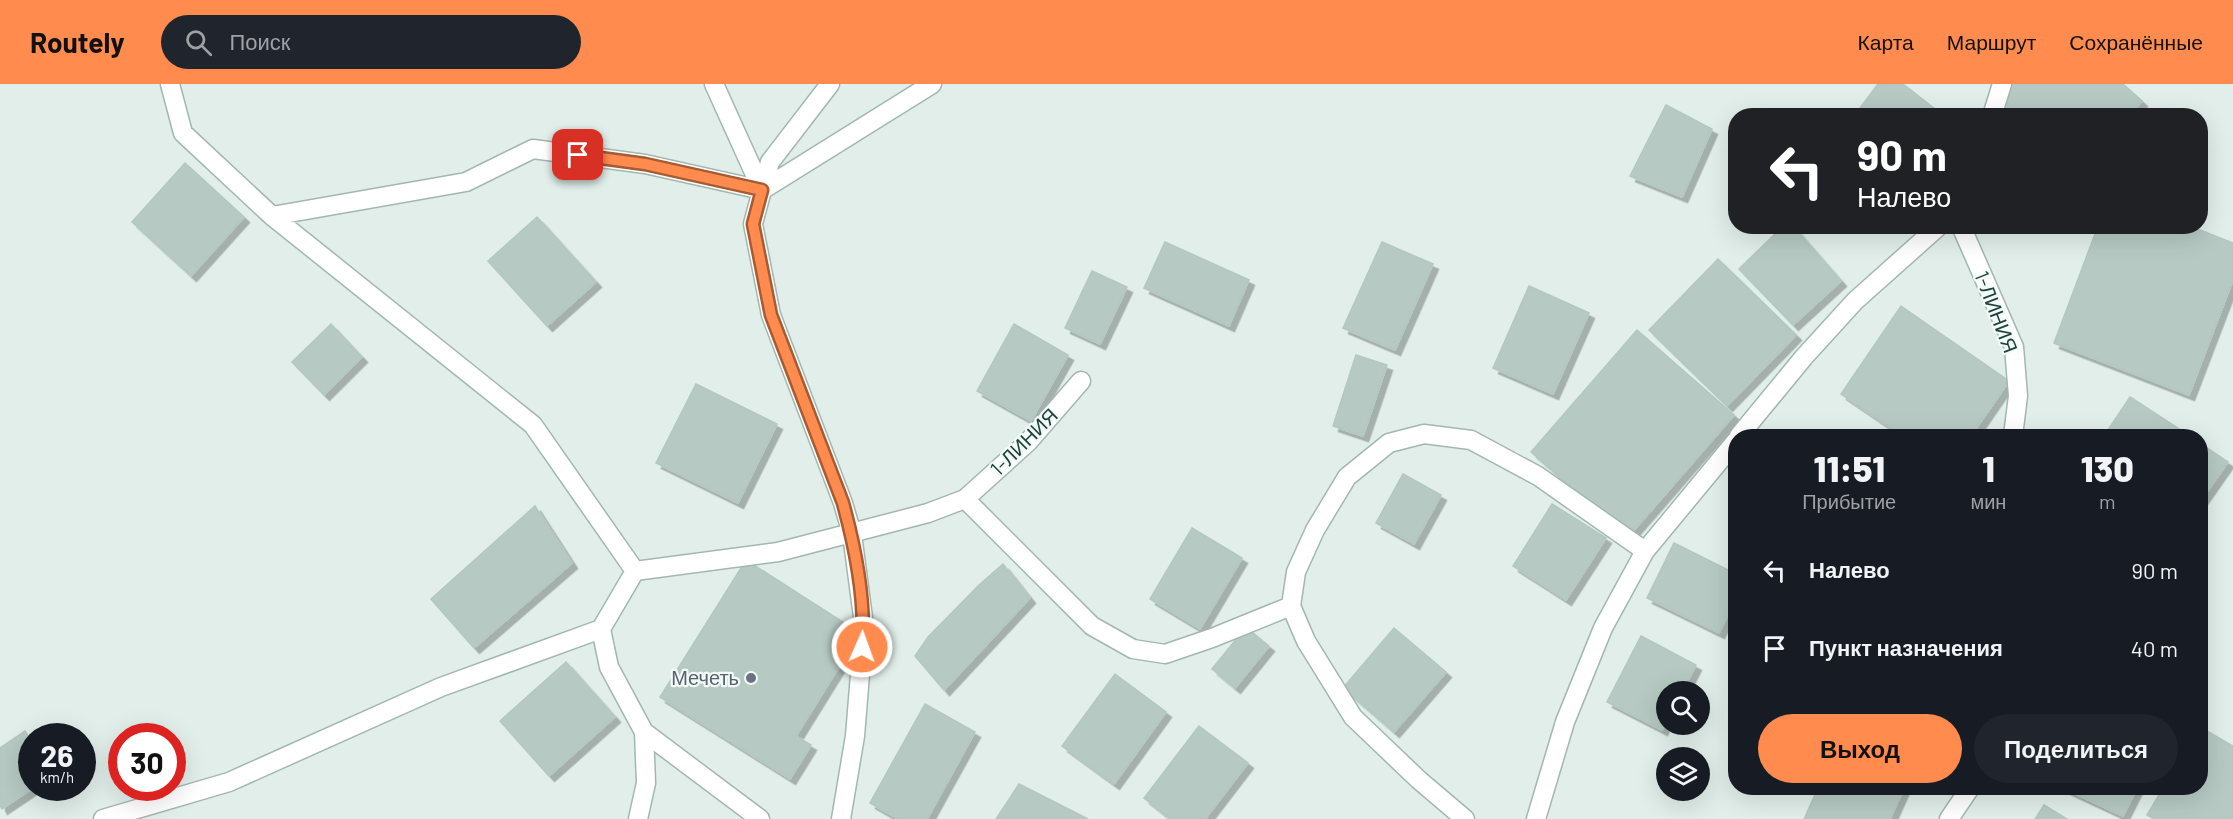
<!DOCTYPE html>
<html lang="ru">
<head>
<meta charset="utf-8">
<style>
  body { margin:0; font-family:Barlow,sans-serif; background:#20242c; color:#f1f3f6; height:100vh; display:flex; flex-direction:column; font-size:22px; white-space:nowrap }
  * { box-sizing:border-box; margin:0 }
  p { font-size:20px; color:#9ea1a6 }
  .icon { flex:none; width:33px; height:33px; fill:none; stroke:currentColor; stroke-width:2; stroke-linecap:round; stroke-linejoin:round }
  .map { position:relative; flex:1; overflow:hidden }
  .sheet { position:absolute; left:1728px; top:345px; width:480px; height:366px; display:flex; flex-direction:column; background:#171b24; border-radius:24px; box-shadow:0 6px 24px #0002 }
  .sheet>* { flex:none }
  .hud { position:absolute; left:1728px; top:24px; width:480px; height:126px; border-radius:24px; box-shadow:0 6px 24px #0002; background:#202124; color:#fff; overflow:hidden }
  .controls { position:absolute; left:1656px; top:597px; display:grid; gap:12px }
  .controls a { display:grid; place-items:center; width:54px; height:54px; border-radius:50%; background:#171b24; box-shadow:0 6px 24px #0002; font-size:30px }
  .speed { position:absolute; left:18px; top:639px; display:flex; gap:12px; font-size:30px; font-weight:700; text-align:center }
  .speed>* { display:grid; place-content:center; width:78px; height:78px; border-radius:50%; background:#171b24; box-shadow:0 6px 24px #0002; line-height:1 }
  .speed small { font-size:15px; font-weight:400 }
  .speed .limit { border:9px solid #d22; background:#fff; color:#111 }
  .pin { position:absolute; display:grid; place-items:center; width:51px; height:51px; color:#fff; margin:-26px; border-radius:12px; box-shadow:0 3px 9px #0006 }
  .me { position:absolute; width:66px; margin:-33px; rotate:2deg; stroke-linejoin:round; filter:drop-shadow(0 0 4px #0008) }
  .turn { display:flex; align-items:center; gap:21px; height:126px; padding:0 30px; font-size:27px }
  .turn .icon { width:78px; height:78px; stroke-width:2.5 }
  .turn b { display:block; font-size:42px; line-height:51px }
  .eta { display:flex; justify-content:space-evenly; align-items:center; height:102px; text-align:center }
  .eta b { font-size:36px; font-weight:800; line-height:42px }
  .cta { display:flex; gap:12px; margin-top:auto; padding:12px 30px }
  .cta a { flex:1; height:69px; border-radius:36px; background:#ff8c4e; color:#111; font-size:24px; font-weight:800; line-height:69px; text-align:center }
  .cta a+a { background:#20242c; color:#f1f3f6 }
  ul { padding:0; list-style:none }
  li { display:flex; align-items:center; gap:18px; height:78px; padding:0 30px }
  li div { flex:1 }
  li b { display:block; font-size:22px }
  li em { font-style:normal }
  header { display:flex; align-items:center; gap:36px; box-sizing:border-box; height:84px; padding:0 30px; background:#ff8c4e; color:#111 }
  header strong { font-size:28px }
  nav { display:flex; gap:33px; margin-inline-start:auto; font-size:21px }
  .search { width:420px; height:54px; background:#20242c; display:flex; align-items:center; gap:15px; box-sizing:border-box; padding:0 21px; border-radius:33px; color:#9ea1a6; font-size:22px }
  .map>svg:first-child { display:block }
</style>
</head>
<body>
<header>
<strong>Routely</strong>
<div class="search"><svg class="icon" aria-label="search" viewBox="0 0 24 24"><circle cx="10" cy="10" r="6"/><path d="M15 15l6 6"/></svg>Поиск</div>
<nav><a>Карта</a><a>Маршрут</a><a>Сохранённые</a></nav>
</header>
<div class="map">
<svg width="2233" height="735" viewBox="0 0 2233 735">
  <defs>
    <filter id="shadow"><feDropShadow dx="5.5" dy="5.5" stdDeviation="0" flood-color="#0004"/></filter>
  </defs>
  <rect width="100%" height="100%" fill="#e1eee9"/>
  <path fill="#b6c9c3" stroke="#b3c8c1" stroke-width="1.5" filter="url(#shadow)" d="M1878,0H1903L1944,32H1854Z
    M2013,0H2123L2142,17L2129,32H2017L1999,16Z
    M1666,21L1712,45L1682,113L1630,92Z
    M185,79L244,133L191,192L132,138Z
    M537,133L596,198L547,242L488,177Z
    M1783,142H1793L1841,197L1793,241L1739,185Z
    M2098,142H2190L2233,159V196L2189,311L2054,259Z
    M1165,158L1249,196L1229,242L1144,204Z
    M1382,158L1433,180L1395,266L1343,244Z
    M1718,175L1796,251L1727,322L1649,246Z
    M1092,187L1127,203L1100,260L1065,244Z
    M1529,202L1589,229L1553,310L1493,284Z
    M1901,222L2009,297L1971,352H1903L1841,310Z
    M331,240L362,273L324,311L292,278Z
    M1014,240L1068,271L1031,337L977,307Z
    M1637,246L1734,331L1628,453L1531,368Z
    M1356,271L1387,281L1363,352L1333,342Z
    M696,300L777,340L738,419L656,379Z
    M2130,313L2190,352H2104Z
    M2200,359L2228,378L2200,418Z
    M1403,390L1441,411L1414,460L1376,439Z
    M1552,420L1606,454L1566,516L1513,482Z
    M535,422L572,479L474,564L431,515Z
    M1192,444L1242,474L1200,545L1150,515Z
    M1674,459L1736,490V514L1719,549L1647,514Z
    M746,476L860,549L796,652L811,661L790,695L660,613Z
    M1003,480L1030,514L944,606L915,572L928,553L979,501Z
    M1246,543L1269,562L1235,604L1212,585Z
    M1394,544L1446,588L1394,648L1343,604Z
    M1641,552L1696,581L1682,608H1666V637L1662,646L1607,618Z
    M566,578L615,633L549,692L500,637Z
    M1115,590L1166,628L1114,700L1062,662Z
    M925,620L975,648L927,735H898L870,719Z
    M1199,642L1248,679L1205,735H1171L1144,714Z
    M2200,643L2233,662V735H2154L2147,731L2163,704H2200Z
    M25,647L32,658V704H33L2,725L0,721V664Z
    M1019,700L1088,735H996Z
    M1818,704H1904L1890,735H1804Z
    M2063,704H2137L2123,732Z
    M2044,721L2067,735H2035Z"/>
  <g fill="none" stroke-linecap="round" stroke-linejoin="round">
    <g stroke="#a3b7b1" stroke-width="21">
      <path id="minor" d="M170,0L183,49L272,132
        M714,0L762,106
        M1992,32L2002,0
        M762,106L770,78L830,0
        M1961,142L2014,263L2018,312L2013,352
        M1739,352L1804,273L1855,217L1939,142
        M965,415L1028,358L1081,297
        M635,487L533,341L272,132L466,98L533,65L645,80L762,106
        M644,648L760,735
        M103,735L229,698L441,603L601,545
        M638,735L646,699L644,648L609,583L601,545L635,487L778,468L928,429L965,415L1092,542L1133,565L1165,570L1212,554L1291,522
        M841,735L855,652L864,541L852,450L843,419L771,231L753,140L762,106L932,0
        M1465,735L1419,696L1353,633L1306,557L1291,522L1296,488L1315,446L1347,393L1389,359L1424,350L1471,356L1538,392L1645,467
        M1536,735L1565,638L1603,544L1645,467L1736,357
        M1949,735L1970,704"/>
    </g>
    <use href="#minor" stroke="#fff" stroke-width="18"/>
  </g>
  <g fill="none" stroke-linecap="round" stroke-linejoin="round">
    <g stroke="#a65b33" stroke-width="15">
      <path id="route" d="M578,71L645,80L762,106L753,140L771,231L843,419C855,463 866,517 862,563"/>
    </g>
    <use href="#route" stroke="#ff8c4e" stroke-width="10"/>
  </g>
  <circle fill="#6b7280" stroke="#f2faf7" stroke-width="2" cx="751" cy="594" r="6"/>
  <g text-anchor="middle" stroke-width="4.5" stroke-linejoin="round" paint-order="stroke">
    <g font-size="20" fill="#1f413b" stroke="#f2faf7">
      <text transform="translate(1996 228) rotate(69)" y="7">1-ЛИНИЯ</text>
      <text transform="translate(1024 358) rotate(-45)" y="7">1-ЛИНИЯ</text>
    </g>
    <g font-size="20" fill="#5b616d" stroke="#f2faf7" text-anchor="end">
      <text x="739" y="601">Мечеть</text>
    </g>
  </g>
</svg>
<div class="controls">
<a><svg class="icon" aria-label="search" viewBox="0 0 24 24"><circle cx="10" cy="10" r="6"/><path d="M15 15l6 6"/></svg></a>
<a><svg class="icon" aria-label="layers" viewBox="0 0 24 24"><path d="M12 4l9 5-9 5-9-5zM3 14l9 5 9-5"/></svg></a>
</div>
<div class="speed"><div>26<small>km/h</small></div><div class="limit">30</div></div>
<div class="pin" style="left:578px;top:71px;background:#d93025"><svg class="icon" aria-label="arrive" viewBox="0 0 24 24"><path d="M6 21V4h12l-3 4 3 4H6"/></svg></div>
<svg class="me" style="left:862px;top:563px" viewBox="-20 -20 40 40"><circle r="17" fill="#ff8c4e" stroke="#fff" stroke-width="3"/><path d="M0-11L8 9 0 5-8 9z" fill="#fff"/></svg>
<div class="hud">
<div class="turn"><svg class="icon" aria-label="left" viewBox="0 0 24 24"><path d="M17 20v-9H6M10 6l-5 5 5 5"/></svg><div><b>90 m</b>Налево</div></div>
</div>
<section class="sheet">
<div class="eta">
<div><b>11:51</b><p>Прибытие</p></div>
<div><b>1</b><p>мин</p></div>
<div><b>130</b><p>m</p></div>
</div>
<ul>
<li><svg class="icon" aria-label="left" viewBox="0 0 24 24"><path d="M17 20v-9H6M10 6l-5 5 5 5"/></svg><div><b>Налево</b></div><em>90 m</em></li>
<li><svg class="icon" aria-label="arrive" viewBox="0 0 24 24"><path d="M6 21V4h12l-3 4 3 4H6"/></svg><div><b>Пункт назначения</b></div><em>40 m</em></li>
</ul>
<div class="cta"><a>Выход</a><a>Поделиться</a></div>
</section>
</div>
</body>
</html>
